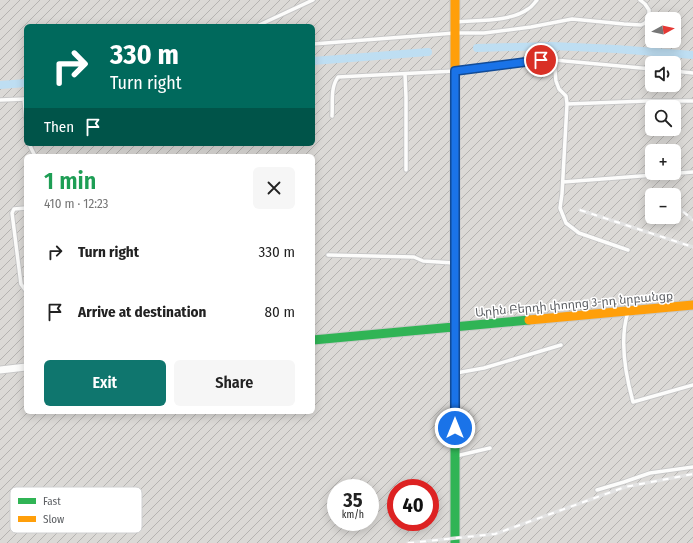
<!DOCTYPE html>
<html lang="en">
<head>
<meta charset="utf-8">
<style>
  body { margin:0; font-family:"Fira Sans Condensed","Noto Sans Armenian",sans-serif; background:#f6f6f6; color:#222; height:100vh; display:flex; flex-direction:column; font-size:15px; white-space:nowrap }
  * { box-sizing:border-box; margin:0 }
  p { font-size:13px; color:#767676 }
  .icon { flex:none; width:22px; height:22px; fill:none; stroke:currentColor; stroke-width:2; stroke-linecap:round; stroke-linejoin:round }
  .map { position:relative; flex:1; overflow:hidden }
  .details { position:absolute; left:24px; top:154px; width:291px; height:260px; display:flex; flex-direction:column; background:#fff; border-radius:6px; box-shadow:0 2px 10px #0003 }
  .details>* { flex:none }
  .guide { position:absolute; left:24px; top:24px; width:291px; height:122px; border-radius:6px; box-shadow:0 2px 10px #0003; background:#00695c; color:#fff; overflow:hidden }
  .needle { width:26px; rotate:82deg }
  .tools { position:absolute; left:645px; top:12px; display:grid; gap:8px }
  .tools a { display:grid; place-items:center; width:36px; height:36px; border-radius:6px; background:#fff; box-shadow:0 2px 10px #0003; font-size:20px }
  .speed { position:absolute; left:327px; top:479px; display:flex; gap:8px; font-size:20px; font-weight:700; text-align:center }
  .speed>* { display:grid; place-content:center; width:52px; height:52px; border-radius:50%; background:#fff; box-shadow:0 2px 10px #0003; line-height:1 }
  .speed small { font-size:10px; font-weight:400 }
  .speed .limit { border:6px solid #d22; background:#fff; color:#111 }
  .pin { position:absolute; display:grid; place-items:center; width:34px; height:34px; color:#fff; margin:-17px; border:2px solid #fff; border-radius:50%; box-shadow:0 1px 4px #0007 }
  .me { position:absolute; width:44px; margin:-22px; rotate:0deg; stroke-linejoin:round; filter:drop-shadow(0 0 3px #0008) }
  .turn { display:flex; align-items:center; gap:14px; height:84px; padding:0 20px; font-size:18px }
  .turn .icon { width:52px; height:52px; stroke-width:2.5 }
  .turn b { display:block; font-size:28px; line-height:34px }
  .then { display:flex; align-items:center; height:38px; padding:0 20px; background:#0003; gap:8px; font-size:15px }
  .round { display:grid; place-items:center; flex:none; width:42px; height:42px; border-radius:6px; background:#f6f6f6 }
  .headline { display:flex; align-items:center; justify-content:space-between; height:68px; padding:0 20px }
  h1 { font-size:24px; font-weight:600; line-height:30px; color:#1e9e55 }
  .cta { display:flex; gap:8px; margin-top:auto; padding:8px 20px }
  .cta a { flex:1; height:46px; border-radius:6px; background:#0f766e; color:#fff; font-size:16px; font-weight:600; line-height:46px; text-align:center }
  .cta a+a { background:#f6f6f6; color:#222 }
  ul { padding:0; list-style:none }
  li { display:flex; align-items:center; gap:12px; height:60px; padding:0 20px }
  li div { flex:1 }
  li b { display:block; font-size:15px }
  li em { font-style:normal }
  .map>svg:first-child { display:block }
</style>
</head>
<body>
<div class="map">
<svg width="693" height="543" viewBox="0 0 693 543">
  <defs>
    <pattern id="industrial-furrows" width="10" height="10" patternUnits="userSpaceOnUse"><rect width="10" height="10" fill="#dbd9d6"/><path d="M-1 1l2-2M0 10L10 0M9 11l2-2" fill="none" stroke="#b5b3b1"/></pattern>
  </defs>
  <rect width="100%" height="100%" fill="#ebeae6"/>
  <path fill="url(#industrial-furrows)" fill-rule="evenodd" d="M0,0H693V543H0ZM652,19H674V41H652ZM26,26H313V144H26ZM652,63H674V85H652ZM652,107H674V129H652ZM652,151H674V173H652ZM26,156H313V412H26ZM652,195H674V217H652ZM336,488H370V522H336ZM396,488H430V522H396Z"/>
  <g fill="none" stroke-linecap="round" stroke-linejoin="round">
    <path stroke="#bedef2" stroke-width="8" d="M477,48L552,46L616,49L693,55
      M313,61L428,52
      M0,85L26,83"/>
    <g stroke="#c8c8c8" stroke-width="5.5">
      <path id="lane" d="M456,22C478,20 510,22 528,9C532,7 534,3 537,0
        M257,26L313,0
        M313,44L455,33H484L531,27L572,19L624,24L641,25L645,23L648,19L649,15V10L645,4L640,0
        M554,60L556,81L559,89L566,96L567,104L562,194L560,208L566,223L579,233L628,250
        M674,71L693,73
        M405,74L406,97V170
        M24,99L26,119
        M0,100L26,99
        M567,104L647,101H693
        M332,116C333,103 330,88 338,77L455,71L541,60H554L652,69
        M29,144L35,156
        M563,182L693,172
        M26,208L14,209L12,213L21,284L26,291
        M328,255L414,257L423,261L454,263
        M628,312C619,340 625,373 633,402L693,385
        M456,373L484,368L561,345
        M456,456L490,448
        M597,490L624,482L650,473L693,467"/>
    </g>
    <g stroke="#c8c8c8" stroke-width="9">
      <path id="street" d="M0,370L26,367"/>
    </g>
    <g stroke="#c8c8c7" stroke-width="11">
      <path id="fast" d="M455,198V543
        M313,340L529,320"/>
    </g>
    <g stroke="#c8c8c7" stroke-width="11">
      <path id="slow" d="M455,0V198
        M529,320L693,305"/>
    </g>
    <use href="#lane" stroke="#fcfcfb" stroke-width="3.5"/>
    <use href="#street" stroke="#fcfcfb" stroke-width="7"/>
    <use href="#fast" stroke="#30b455" stroke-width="9"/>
    <use href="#slow" stroke="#ff9f0a" stroke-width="9"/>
    <g stroke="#e2e2e2" stroke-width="3.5">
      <path id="rail" d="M660,192L663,195
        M674,204L693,220
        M580,210L693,247
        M408,543L495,534L625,487L693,474"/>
    </g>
    <use href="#rail" stroke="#fff" stroke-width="2" stroke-dasharray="6" stroke-linecap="butt"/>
  </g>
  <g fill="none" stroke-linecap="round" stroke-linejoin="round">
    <g stroke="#114b97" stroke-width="10">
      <path id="route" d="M455,428V71L541,60"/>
    </g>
    <use href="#route" stroke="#1a73e8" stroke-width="7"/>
  </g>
  <g text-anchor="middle" stroke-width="3" stroke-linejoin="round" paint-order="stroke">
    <g font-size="12" fill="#5c5f63" stroke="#fff">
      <text transform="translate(574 304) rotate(-5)" y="4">Արին Բերդի փողոց 3-րդ նրբանցք</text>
    </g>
  </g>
  <rect x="10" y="487" width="132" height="46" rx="6" fill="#fff" stroke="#cecfd0" stroke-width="1"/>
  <rect x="18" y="498" width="18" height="6" fill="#30b455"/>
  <rect x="18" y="516" width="18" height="6" fill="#ff9f0a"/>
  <g font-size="11" fill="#5c5f63">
    <text x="43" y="505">Fast</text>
    <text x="43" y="523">Slow</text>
  </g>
</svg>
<div class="tools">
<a><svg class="needle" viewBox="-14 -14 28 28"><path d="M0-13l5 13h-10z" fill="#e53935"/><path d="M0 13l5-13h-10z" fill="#767676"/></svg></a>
<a><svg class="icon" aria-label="sound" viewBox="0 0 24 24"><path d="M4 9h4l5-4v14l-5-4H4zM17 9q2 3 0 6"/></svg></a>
<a><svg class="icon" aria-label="search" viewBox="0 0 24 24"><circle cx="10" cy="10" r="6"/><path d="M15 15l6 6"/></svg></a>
<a>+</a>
<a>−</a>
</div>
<div class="speed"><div>35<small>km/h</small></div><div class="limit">40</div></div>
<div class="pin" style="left:541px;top:60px;background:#d93025"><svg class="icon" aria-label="arrive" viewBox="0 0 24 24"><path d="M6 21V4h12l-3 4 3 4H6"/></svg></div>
<svg class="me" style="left:455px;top:428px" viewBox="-20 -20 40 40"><circle r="17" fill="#1a73e8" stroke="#fff" stroke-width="3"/><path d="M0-11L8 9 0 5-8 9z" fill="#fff"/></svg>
<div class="guide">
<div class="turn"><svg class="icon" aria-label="right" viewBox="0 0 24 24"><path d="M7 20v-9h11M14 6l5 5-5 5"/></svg><div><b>330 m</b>Turn right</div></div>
<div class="then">Then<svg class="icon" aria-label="arrive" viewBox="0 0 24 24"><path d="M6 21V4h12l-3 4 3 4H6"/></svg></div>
</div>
<section class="details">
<div class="headline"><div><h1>1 min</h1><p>410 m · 12:23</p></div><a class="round"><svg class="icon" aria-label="close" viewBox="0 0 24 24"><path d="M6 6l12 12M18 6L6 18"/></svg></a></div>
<ul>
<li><svg class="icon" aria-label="right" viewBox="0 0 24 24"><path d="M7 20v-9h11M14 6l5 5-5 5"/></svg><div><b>Turn right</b></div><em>330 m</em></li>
<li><svg class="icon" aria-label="arrive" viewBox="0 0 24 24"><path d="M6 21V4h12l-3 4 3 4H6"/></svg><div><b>Arrive at destination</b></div><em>80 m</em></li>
</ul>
<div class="cta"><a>Exit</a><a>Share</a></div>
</section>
</div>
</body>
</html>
